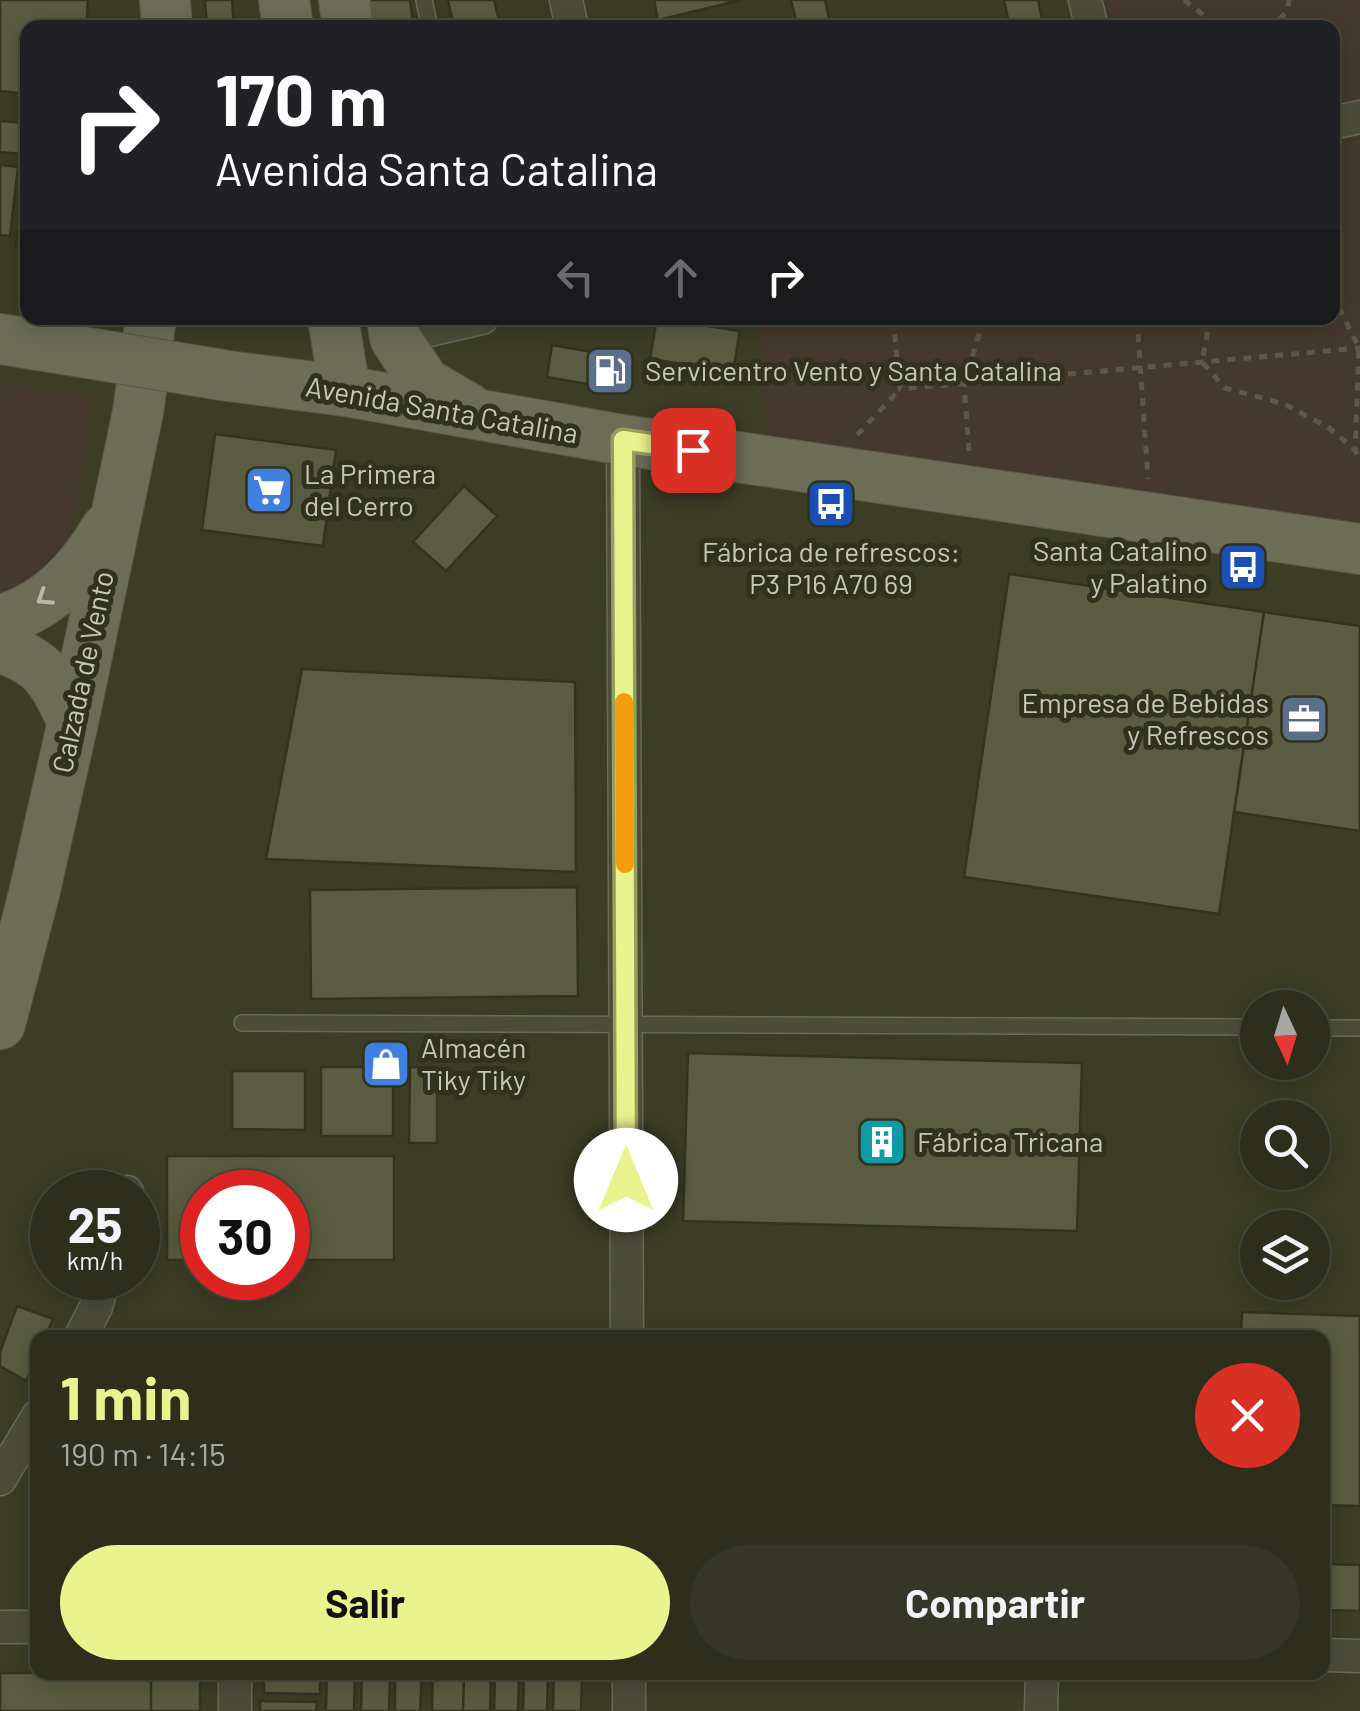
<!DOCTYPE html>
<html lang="es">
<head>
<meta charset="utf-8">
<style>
  body { margin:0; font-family:Barlow,sans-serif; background:#353625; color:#f1f3f6; height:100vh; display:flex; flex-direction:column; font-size:38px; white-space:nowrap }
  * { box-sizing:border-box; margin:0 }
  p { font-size:32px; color:#a7a8a3 }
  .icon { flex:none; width:55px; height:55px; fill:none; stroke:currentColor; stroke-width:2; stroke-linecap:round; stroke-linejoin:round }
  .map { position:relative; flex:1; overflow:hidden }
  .drawer { position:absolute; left:30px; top:1330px; width:1300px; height:350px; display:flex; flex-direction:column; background:#2d2e1c; border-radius:20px; box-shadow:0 5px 25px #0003,0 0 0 2px #484a3b }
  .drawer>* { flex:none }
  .banner { position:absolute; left:20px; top:20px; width:1320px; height:305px; border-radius:20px; box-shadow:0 5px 25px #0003,0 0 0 2px #484a3b; background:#202124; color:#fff; overflow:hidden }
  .needle { width:65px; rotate:176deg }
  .buttons { position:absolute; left:1240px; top:990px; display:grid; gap:20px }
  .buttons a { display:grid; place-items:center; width:90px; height:90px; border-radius:50%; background:#2d2e1c; box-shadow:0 5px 25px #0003,0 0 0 2px #484a3b; font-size:50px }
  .speed { position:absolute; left:30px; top:1170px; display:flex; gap:20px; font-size:50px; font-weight:700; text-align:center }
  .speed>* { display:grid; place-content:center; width:130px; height:130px; border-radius:50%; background:#2d2e1c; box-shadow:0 5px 25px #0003,0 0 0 2px #484a3b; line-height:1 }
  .speed small { font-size:25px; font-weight:400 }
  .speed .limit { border:15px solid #d22; background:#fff; color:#111 }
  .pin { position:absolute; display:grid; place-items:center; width:85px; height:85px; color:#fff; margin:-42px; border-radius:20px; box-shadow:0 5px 15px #0006 }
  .me { position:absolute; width:110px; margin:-55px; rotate:0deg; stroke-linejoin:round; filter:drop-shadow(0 0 8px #0008) }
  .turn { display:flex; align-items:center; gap:35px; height:210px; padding:0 30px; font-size:45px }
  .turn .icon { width:130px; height:130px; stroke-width:2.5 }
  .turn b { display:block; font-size:70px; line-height:85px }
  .lanes { display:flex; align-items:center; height:95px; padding:0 30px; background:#0003; justify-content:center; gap:50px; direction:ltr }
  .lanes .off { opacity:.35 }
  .round { display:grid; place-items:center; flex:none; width:105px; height:105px; border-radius:52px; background:#353625 }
  .overview { display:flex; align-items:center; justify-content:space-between; height:170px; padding:0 30px }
  h1 { font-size:60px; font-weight:700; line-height:75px; color:#eaf48f }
  .action { display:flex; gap:20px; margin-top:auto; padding:20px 30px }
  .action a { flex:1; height:115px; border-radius:60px; background:#eaf48f; color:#111; font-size:40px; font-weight:700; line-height:115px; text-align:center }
  .action a+a { background:#353625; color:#f1f3f6 }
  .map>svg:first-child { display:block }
</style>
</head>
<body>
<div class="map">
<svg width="1360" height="1711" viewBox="0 0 1360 1711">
  <rect width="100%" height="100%" fill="#3c3d25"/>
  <path fill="#45392e" d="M1105,0H1360V100L1333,106L1332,28L1112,27Z
    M1360,139V526L767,441L759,318H1332L1333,145Z
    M0,383L93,397L79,493L67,542L37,582L0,603Z"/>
  <path fill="#5a5c41" stroke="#333420" stroke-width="2.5" d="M0,0H88L86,28H28V94L0,91Z
    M205,0H232L234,28H207Z
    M359,0H410L414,28H363Z
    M448,0H494L501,28H454Z
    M654,0H741L658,20Z
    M791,0H825L831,28H798Z
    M1004,0H1038L1044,28H1010Z
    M0,121L25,123L22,154L0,152Z
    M27,149H28V247L16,246Z
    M0,165L18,167L10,236L0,235Z
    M657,318L740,331L733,372L650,359Z
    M552,345L627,358L621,390L547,377Z
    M215,434L336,450L323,546L202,530Z
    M464,486L497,516L446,571L413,542Z
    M1009,574L1264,612L1219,914L964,877Z
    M1264,612L1360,626V831L1234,812Z
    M302,669L575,682L576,872L266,859Z
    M577,887L578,996L311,999L310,890Z
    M688,1053L1082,1063L1077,1231L683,1221Z
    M321,1067H393V1136H321Z
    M410,1067L437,1068V1143H409Z
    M232,1071H305V1130L232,1129Z
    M167,1156H394V1260H288V1192H202V1260H167Z
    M17,1306L53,1319L45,1338H38V1355L26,1381L0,1366V1352Z
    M1242,1312L1360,1316V1506L1322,1505V1338H1241Z
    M1325,1564L1360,1565V1611L1323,1610Z
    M264,1672H320V1694L264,1693Z
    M327,1672H355L354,1711H326Z
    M362,1672H390L389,1711H361Z
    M395,1672H422L420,1711H395Z
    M433,1672H464L463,1711H432Z
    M464,1672H491L490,1711H463Z
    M524,1672H548L547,1711H523Z
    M554,1672H582L581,1711H553Z
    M0,1673H151V1711H0Z
    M151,1673H200V1711H151Z
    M495,1679L519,1680L518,1711H494Z
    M260,1701L317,1702L316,1711H260Z"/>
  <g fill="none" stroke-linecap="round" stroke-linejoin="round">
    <g stroke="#696b57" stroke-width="18">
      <path id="service" d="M424,0L430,28
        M242,1023L1258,1027
        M1312,1028H1360"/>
    </g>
    <g stroke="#696b57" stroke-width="35">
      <path id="minor" d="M566,0L572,28
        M1085,0L1092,28
        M1332,123L1360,117
        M395,338L482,318
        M623,440L627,1338
        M126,1192H127
        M80,1338L96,1307L104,1278
        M0,1479L38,1416
        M0,1627H38
        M1322,1655L1360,1656
        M235,1672V1711
        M629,1672V1711
        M1041,1711L1042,1672"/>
    </g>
    <g stroke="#585945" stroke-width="52">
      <path id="primary" d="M165,0L167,28
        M284,0L288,28
        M344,0L348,28
        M333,318L345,391
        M392,318L395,338L425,383L468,408
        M0,339L82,352
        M228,376L345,391L623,440L1360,549
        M0,620C48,608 82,570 106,529
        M0,647C47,664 52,679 73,722
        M0,1024L34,894L73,722L138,412L151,318"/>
    </g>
    <path stroke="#5f5749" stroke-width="5" stroke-dasharray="8 8" stroke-linecap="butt" d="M1184,0L1220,28
      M1235,28L1273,27L1287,11L1289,0
      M1332,293L1359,348L1355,450L1360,461
      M893,318L900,389L1360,348
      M1137,318L1148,479
      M1215,318L1208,329L1202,362L1225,388L1284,404L1328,427L1355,450
      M857,435L900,389
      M969,451L964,384L984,318"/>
    <use href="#service" stroke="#4c4d39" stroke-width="15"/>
    <use href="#minor" stroke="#4c4d39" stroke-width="32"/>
    <use href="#primary" stroke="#6c6d57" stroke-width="50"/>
    <g stroke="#585945" stroke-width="52" stroke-linecap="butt">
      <path id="primary-bridge" d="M82,352L228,376"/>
    </g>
    <use href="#primary-bridge" stroke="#6c6d57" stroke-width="50"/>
  </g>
  <defs><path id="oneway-chevron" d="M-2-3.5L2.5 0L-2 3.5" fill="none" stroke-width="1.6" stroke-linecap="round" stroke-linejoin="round" transform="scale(2.5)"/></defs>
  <use stroke="#b8baa7" href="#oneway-chevron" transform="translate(44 598) rotate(147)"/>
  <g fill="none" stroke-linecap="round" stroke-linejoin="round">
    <g stroke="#989f5d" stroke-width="25">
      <path id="route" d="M626,1180L623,440L693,450"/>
    </g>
    <use href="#route" stroke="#eaf48f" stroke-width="18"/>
    <path stroke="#f59e0b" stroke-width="18" d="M624,702L625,864"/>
  </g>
  <defs>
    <g id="fuel-square" transform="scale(2.5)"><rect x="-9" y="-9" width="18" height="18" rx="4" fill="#5c6f8a" stroke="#31321e"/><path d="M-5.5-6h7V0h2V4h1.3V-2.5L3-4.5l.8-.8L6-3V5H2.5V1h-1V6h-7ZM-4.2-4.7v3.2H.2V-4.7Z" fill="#fff"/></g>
    <g id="supermarket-square" transform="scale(2.5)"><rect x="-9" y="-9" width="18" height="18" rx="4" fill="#3f7fe0" stroke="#31321e"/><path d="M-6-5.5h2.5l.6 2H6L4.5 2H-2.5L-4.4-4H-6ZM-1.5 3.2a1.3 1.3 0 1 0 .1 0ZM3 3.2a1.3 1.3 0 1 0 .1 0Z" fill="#fff"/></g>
    <g id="bus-square" transform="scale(2.5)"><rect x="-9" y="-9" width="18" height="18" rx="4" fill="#1a4fb4" stroke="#31321e"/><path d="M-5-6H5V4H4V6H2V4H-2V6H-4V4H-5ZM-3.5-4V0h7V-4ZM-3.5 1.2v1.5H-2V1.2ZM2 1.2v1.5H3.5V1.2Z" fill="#fff"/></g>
    <g id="office-square" transform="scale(2.5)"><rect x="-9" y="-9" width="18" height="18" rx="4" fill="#5c6f8a" stroke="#31321e"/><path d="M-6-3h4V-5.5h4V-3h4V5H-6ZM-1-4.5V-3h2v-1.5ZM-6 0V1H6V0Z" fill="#fff"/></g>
    <g id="shop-square" transform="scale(2.5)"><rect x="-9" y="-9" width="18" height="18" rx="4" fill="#3f7fe0" stroke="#31321e"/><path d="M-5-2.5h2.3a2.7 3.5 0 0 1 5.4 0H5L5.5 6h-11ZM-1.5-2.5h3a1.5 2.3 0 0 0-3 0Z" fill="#fff"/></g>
    <g id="building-square" transform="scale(2.5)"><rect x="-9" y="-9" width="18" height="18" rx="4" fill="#0f9aa8" stroke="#31321e"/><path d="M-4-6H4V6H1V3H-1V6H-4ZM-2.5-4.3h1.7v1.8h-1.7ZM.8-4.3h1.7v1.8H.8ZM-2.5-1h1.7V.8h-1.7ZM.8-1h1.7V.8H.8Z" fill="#fff"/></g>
  </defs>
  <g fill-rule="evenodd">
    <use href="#fuel-square" x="610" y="371"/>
    <use href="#supermarket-square" x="269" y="490"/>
    <use href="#bus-square" x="831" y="504"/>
    <use href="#bus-square" x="1243" y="567"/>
    <use href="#office-square" x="1304" y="719"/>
    <use href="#shop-square" x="386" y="1064"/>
    <use href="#building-square" x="882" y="1142"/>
  </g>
  <g text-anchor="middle" stroke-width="10" stroke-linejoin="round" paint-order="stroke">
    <g font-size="28" fill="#c6c8b5" stroke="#31321e" text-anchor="start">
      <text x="645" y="381">Servicentro Vento y Santa Catalina</text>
      <text x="304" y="484">La Primera<tspan x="304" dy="32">del Cerro</tspan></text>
      <text x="1208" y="561" text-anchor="end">Santa Catalino<tspan x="1208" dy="32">y Palatino</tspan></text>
      <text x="831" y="562" text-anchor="middle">Fábrica de refrescos:<tspan x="831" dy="32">P3 P16 A70 69</tspan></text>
      <text x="1269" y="713" text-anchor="end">Empresa de Bebidas<tspan x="1269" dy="32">y Refrescos</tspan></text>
      <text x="421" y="1058">Almacén<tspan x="421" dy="32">Tiky Tiky</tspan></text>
      <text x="917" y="1152">Fábrica Tricana</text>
    </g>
    <g font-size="28" fill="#c6c8b5" stroke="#31321e">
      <text transform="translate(442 410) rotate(10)" y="10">Avenida Santa Catalina</text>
      <text transform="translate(83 672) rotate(-78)" y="10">Calzada de Vento</text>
    </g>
  </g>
</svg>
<div class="buttons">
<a><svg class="needle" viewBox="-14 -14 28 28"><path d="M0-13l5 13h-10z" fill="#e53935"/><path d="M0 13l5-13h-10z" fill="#a7a8a3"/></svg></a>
<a><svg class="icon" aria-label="search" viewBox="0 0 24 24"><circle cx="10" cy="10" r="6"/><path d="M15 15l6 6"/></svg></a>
<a><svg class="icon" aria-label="layers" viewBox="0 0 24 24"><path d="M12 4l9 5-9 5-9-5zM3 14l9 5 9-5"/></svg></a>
</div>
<div class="speed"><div>25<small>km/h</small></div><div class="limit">30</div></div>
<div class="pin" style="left:693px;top:450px;background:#d93025"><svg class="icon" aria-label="arrive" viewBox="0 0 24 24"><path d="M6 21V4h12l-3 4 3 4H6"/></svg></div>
<svg class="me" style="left:626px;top:1180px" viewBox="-20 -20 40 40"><circle r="19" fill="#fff"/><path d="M0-13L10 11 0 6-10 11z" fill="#eaf48f"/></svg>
<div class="banner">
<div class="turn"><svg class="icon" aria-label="right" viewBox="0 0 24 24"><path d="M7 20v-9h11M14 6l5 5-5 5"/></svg><div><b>170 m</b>Avenida Santa Catalina</div></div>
<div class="lanes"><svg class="icon off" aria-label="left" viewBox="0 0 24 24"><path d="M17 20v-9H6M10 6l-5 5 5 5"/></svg><svg class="icon off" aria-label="ahead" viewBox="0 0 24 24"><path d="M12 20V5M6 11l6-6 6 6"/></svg><svg class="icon" aria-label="right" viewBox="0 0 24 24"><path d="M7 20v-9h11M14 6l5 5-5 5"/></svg></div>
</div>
<section class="drawer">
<div class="overview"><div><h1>1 min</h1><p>190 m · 14:15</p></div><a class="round" style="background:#d93025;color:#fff"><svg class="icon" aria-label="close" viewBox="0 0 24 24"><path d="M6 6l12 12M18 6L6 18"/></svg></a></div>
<div class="action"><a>Salir</a><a>Compartir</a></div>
</section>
</div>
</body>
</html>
